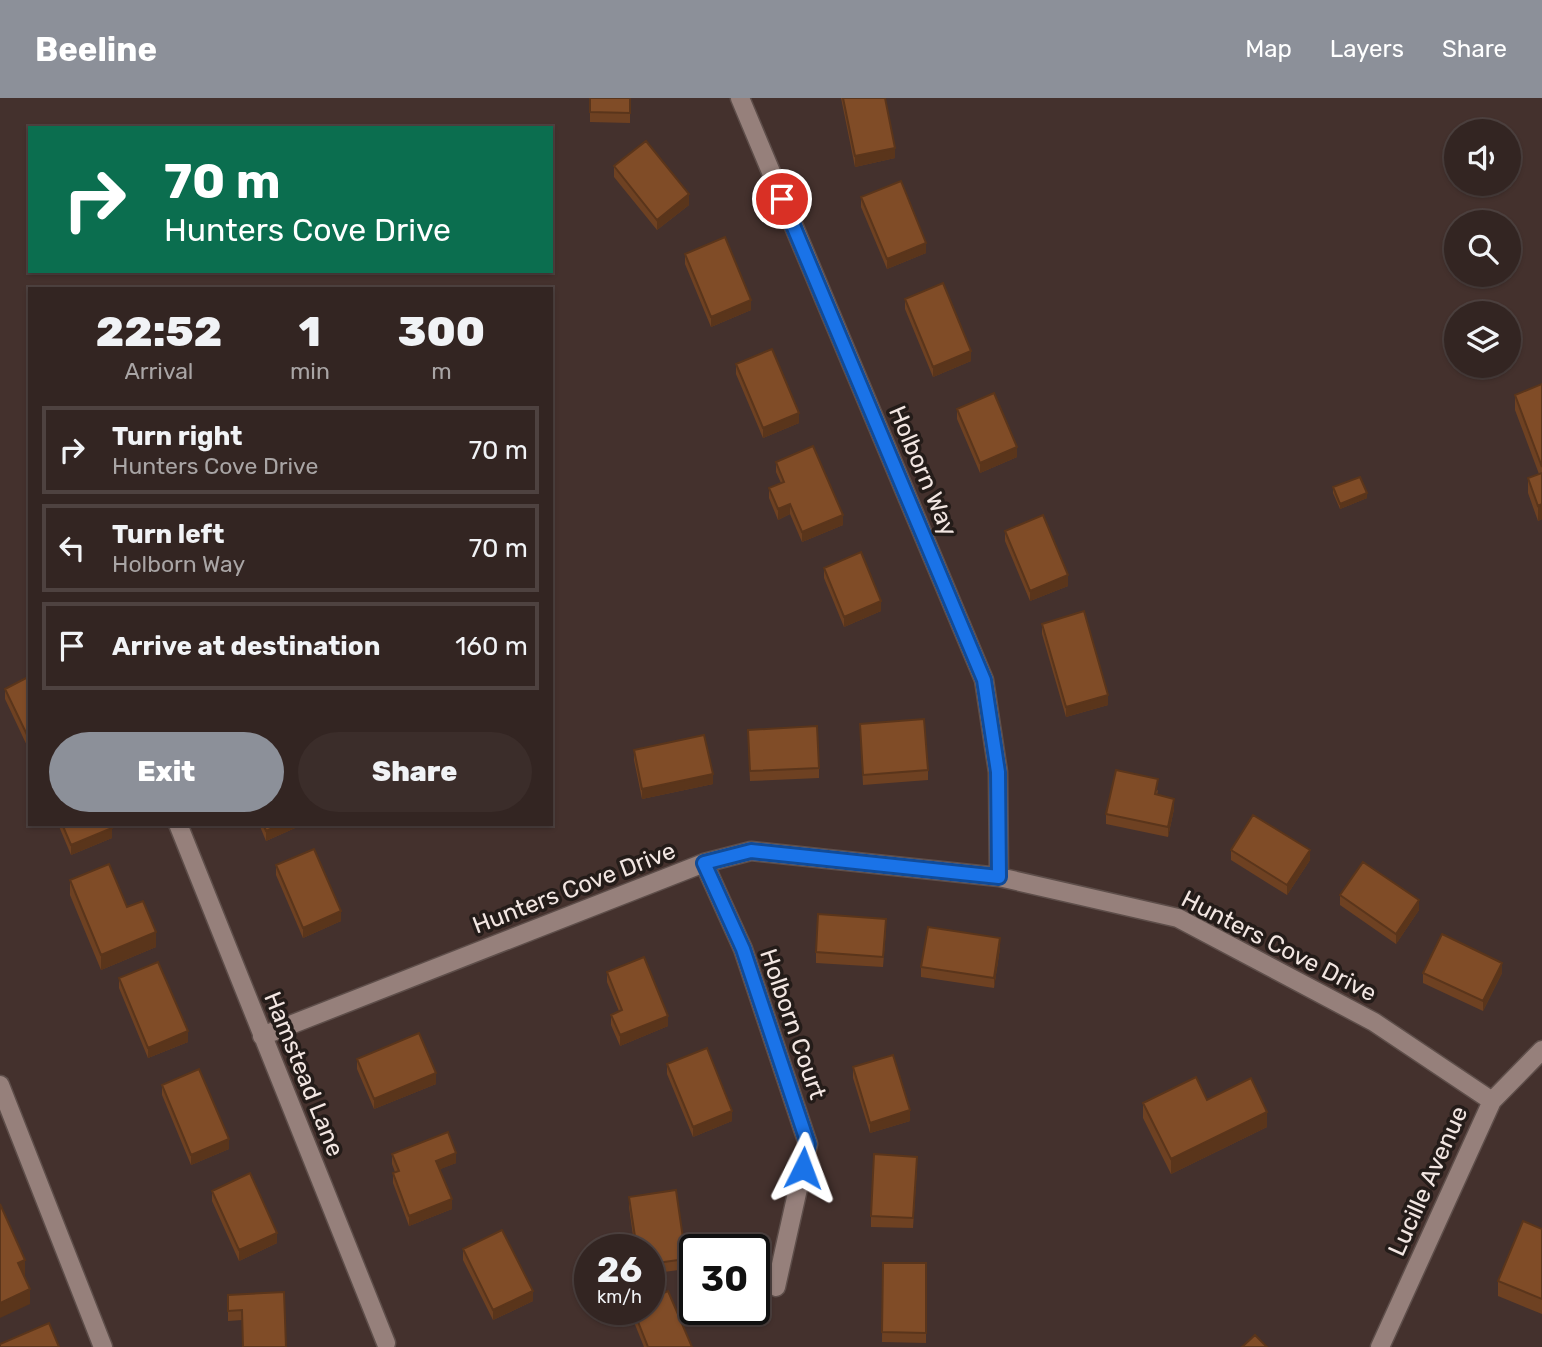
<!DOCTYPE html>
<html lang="en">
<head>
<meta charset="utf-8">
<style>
  body { margin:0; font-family:Rubik,sans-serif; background:#3b2d2a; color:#f1f3f6; height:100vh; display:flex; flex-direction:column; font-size:26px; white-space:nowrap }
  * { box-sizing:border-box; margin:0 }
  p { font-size:23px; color:#a9a5a5 }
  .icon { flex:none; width:38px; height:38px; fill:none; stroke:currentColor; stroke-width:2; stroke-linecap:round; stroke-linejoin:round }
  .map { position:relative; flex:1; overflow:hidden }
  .side { position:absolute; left:28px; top:189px; width:525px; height:539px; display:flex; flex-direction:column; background:#332522; border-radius:0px; box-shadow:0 2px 5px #0004,0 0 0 2px #4e4240 }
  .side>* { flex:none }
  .guide { position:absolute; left:28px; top:28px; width:525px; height:147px; border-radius:0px; box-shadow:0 2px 5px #0004,0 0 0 2px #4e4240; background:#0b6e4f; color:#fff; overflow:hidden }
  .tools { position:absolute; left:1444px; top:21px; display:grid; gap:14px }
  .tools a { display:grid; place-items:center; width:77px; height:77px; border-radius:50%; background:#332522; box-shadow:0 2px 5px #0004,0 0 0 2px #4e4240; font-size:35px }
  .speed { position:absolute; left:574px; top:1136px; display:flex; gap:14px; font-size:35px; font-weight:700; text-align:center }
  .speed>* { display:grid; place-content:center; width:91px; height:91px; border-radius:50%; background:#332522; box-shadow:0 2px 5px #0004,0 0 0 2px #4e4240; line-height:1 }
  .speed small { font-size:18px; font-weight:400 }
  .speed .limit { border:4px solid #111; border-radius:10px; background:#fff; color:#111 }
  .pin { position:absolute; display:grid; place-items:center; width:60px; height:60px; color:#fff; margin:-30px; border:4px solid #fff; border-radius:50%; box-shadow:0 2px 7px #0007 }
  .me { position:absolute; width:77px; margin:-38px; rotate:3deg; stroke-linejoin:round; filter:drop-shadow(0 0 5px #0008) }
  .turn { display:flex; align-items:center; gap:24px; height:147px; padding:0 21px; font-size:32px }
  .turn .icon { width:91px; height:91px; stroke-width:2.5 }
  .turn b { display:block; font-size:49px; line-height:60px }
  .eta { display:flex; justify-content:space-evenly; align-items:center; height:119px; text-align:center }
  .eta b { font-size:42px; font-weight:800; line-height:49px }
  .button { display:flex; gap:14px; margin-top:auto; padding:14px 21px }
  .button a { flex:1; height:80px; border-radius:42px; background:#8c9099; color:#fff; font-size:28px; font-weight:800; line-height:80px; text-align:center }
  .button a+a { background:#3b2d2a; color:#f1f3f6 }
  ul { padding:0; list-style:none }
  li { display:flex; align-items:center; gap:21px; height:88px; margin:0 14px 10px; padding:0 7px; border:4px solid #4e4240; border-radius:0px }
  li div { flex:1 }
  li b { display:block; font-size:26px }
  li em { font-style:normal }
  header { display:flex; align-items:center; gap:42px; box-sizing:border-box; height:98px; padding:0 35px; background:#8c9099; color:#fff }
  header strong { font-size:33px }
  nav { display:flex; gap:38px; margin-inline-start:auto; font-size:24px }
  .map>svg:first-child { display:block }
</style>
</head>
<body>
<header>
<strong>Beeline</strong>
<nav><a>Map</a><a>Layers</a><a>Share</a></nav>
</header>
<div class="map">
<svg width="1542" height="1249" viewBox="0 0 1542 1249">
  <rect width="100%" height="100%" fill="#44312d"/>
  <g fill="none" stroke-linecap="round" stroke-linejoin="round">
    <g stroke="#5e4e4a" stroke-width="21">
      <path id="minor" d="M740,0L984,582L998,674L999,779
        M178,726L386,1245
        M704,765L743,851L808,1046L776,1189
        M262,938L704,765L751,753L999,779L1178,820L1374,924L1492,1003
        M0,987L103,1249
        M1380,1249L1492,1003L1542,952"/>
    </g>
    <use href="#minor" stroke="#96807b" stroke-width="18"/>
  </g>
  <path fill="#6e4122" d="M590,0H630V25L590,24Z
    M841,0H885L895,60L855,69Z
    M614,68L689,107L657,132L614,79Z
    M861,99L926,155L887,171L861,109Z
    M685,156L751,212L711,229L685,166Z
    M905,201L971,263L933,279L905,211Z
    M736,266L799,325L763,340L736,276Z
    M1542,286V421L1538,423L1528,395V380L1539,376L1515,312V297Z
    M957,311L1017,359L980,375L957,321Z
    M776,364L843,427L802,444L790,416L778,422L769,400V390L781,385L776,374Z
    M1333,389L1367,400L1340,411L1333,395Z
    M1005,433L1068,488L1030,503L1005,443Z
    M824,470L881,513L844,529L824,480Z
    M1042,526L1108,607L1066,619L1042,536Z
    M30,578V654L5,601V591Z
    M860,626L928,672V682L863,687Z
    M748,642L819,670V680L750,683Z
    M634,652L713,686L642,701L634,662Z
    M1158,692L1157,697L1174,711L1168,739L1106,726V716Z
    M58,726H110L112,740L71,757Z
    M259,726H304L266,743Z
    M1231,752L1310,762L1287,797L1231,762Z
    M276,767L341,823L303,840L276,777Z
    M70,782L127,809L156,849L101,872L70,797Z
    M1340,797L1419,812L1396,846L1340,807Z
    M886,831L883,869L816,865V854Z
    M1000,850L994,890L921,879V869Z
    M607,874L668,928L620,948L611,927V917L619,913L607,884Z
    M1423,875H1502L1483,913L1423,885Z
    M119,880L188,944L148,960L119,890Z
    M357,961L436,986L374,1011L357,971Z
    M667,966L732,1023L693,1039L667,976Z
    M853,969L910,1023L870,1035L853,980Z
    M162,987L229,1051L191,1067L162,997Z
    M1207,1002L1267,1029L1171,1076L1143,1020V1005Z
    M392,1056L456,1065L440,1071L452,1111L409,1128L393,1085V1075L395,1074L392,1066Z
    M917,1069L913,1130L871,1129V1118Z
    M212,1093L277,1145L239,1163L212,1103Z
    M629,1099L686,1161V1171L649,1176V1152H635L629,1109Z
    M1542,1131V1216L1498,1198V1183Z
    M463,1151L533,1203L493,1222L463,1162Z
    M883,1165H926V1245L882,1244Z
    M284,1194L242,1222L228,1223V1197Z
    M632,1211H649L692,1249H644L632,1219Z"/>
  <path fill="#5a351b" d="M895,50V60L855,69V58Z
    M689,96V107L657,132V122Z
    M926,145V155L887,171V161Z
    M751,202V212L711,229V219Z
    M971,253V263L933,279V269Z
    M799,315V325L763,340V330Z
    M1017,349V359L980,375V365Z
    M1367,395V400L1340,411V406Z
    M790,406V416L778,422V411Z
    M1542,406V421L1538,423V408Z
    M843,417V427L802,444V434Z
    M1068,477V488L1030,503V493Z
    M881,503V513L844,529V519Z
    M1108,597V607L1066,619V609Z
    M713,676V686L642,701V691Z
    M1174,701V711L1168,739V729Z
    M282,726H304L266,743V733Z
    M112,730V740L71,757V747Z
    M1310,752V762L1287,797V787Z
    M1419,802V812L1396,846V836Z
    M341,813V823L303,840V830Z
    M156,834V849L101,872V857Z
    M1000,840V850L994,890V880Z
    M1502,865V875L1483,913V903Z
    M668,918V928L620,948V937Z
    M188,933V944L148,960V950Z
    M436,975V986L374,1011V1001Z
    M910,1012V1023L870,1035V1025Z
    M732,1013V1023L693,1039V1029Z
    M1267,1014V1029L1171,1076V1061Z
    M229,1041V1051L191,1067V1057Z
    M456,1055V1065L436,1073V1063Z
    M452,1101V1111L409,1128V1118Z
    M277,1135V1145L239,1163V1152Z
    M25,1162V1177L18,1180V1165Z
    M30,1191V1206L0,1220V1205Z
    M533,1193V1203L493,1222V1212Z"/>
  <path fill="#804c27" stroke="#5a351b" stroke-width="2" d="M590,0H630V15L590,14Z
    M843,0H885L895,50L855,58Z
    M646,43L689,96L657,122L614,68Z
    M901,83L926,145L887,161L861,99Z
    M725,139L751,202L711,219L685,156Z
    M943,185L971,253L933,269L905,201Z
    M772,251L799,315L763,330L736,266Z
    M1542,286V369L1515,297Z
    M994,295L1017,349L980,365L957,311Z
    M813,348L843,417L802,434L790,406L778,411L769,390L784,384L776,364Z
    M1542,375V406L1538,408L1528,380Z
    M1360,379L1367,395L1340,406L1333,389Z
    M1043,417L1068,477L1030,493L1005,433Z
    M861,454L881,503L844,519L824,470Z
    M1084,513L1108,597L1066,609L1042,526Z
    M30,578V643L5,591Z
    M924,621L928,672L863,677L860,626Z
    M817,628L819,670L750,673L748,632Z
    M704,637L713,676L642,691L634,652Z
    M1116,672L1158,681L1155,696L1174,701L1168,729L1106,716Z
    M1253,717L1310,752L1287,787L1231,752Z
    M62,726H110L112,730L71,747Z
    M263,726H282L266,733Z
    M314,751L341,813L303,830L276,767Z
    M1363,764L1419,802L1396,836L1340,797Z
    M109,766L127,809L143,803L156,834L101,857L70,782Z
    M818,816L886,821L883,859L816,854Z
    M928,829L1000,840L994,880L921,869Z
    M1442,836L1502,865L1483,903L1423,875Z
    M644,859L668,918L620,937L611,917L622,912L607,874Z
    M158,864L188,933L148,950L119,880Z
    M419,935L436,975L374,1001L357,961Z
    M707,950L732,1013L693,1029L667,966Z
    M893,957L910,1012L870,1025L853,969Z
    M199,971L229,1041L191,1057L162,987Z
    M1196,979L1207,1002L1251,980L1267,1014L1171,1061L1143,1005Z
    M448,1034L456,1055L436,1063L452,1101L409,1118L393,1075L399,1073L392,1056Z
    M874,1056L917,1059L913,1120L871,1118Z
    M250,1075L277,1135L239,1152L212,1093Z
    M676,1092L686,1161L649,1166V1152H637L629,1099Z
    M0,1106L25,1162L18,1165L30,1191L0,1205Z
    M1523,1123L1542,1131V1201L1498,1183Z
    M502,1132L533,1193L493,1212L463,1151Z
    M883,1165H926V1235L882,1234Z
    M668,1193L692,1249H648L633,1211H649V1201Z
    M284,1194L286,1249H243L242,1212L228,1213V1197Z
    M49,1225L59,1249H0V1246Z
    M1255,1237L1267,1249H1242Z"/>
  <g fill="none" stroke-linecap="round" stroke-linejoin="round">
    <g stroke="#114b97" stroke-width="18">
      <path id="route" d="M782,101L984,582L998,674L999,779L751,753L704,765L743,851L808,1046L803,1070"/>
    </g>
    <use href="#route" stroke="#1a73e8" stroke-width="12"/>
  </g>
  <g text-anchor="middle" stroke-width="7" stroke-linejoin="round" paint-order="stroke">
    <g font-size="24" fill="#f2e6e2" stroke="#241c19">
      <text transform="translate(923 373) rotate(67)" y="8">Holborn Way</text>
      <text transform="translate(574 790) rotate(-21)" y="8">Hunters Cove Drive</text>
      <text transform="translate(1279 848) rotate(27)" y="8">Hunters Cove Drive</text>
      <text transform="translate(793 926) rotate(71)" y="8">Holborn Court</text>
      <text transform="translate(304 976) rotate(68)" y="8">Hamstead Lane</text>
      <text transform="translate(1428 1083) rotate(-66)" y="8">Lucille Avenue</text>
    </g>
  </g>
</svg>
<div class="tools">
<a><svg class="icon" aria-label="sound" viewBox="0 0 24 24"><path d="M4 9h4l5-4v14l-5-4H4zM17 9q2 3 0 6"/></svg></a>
<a><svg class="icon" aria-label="search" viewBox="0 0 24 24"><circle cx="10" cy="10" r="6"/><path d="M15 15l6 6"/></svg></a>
<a><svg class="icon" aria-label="layers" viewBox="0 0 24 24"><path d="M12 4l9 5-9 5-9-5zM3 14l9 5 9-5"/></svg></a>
</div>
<div class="speed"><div>26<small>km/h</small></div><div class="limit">30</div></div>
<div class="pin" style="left:782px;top:101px;background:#d93025"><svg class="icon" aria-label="arrive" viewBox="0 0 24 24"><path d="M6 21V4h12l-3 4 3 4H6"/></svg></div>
<svg class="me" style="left:803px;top:1070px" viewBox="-20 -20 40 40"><path d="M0-17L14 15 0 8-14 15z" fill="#1a73e8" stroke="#fff" stroke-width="4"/></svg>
<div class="guide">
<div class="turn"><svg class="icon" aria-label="right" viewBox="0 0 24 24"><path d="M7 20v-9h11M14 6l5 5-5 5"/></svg><div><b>70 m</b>Hunters Cove Drive</div></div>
</div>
<section class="side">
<div class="eta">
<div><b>22:52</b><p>Arrival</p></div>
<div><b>1</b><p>min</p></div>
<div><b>300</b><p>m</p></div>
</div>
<ul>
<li><svg class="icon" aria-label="right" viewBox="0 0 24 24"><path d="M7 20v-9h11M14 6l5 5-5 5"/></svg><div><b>Turn right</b><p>Hunters Cove Drive</p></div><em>70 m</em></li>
<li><svg class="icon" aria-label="left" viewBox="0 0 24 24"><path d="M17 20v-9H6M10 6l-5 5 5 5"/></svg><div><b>Turn left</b><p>Holborn Way</p></div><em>70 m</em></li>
<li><svg class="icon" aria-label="arrive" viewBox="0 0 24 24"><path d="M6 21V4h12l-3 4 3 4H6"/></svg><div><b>Arrive at destination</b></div><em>160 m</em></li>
</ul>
<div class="button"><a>Exit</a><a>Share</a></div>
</section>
</div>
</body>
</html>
